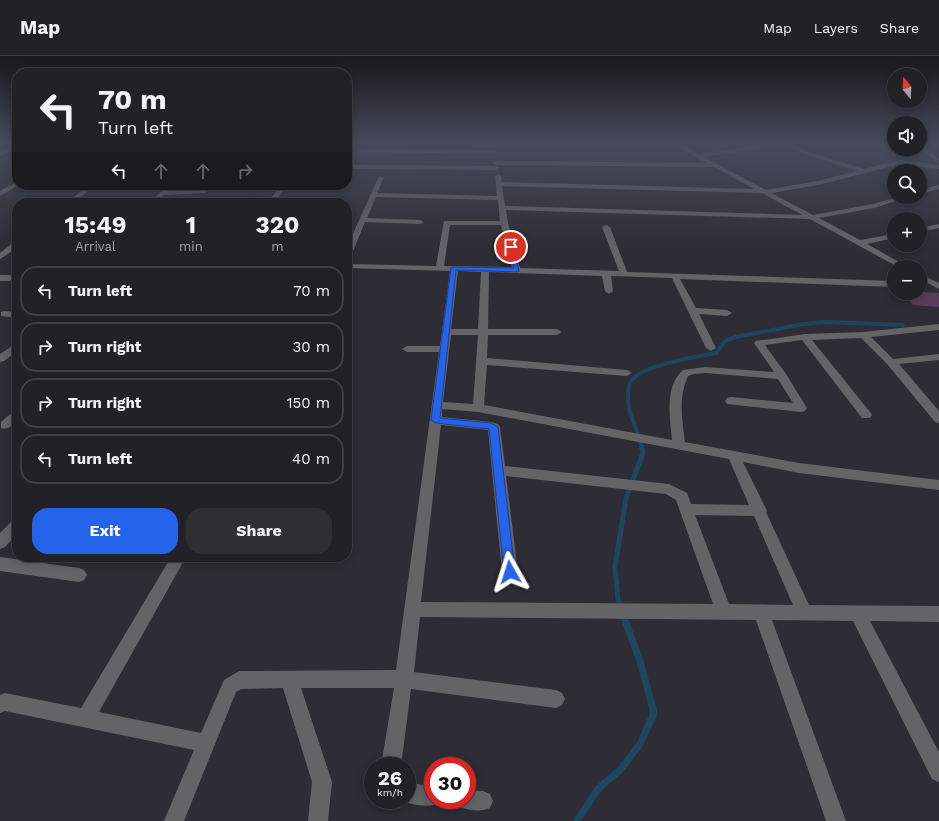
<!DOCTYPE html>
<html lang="en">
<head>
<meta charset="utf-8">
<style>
  body { margin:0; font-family:"Work Sans",sans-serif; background:#2e2e33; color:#f1f3f6; height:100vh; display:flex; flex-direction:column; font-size:15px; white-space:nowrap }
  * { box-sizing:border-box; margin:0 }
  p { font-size:13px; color:#a2a3a7 }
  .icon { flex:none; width:22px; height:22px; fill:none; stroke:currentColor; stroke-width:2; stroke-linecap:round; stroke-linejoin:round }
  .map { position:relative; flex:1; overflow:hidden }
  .details { position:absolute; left:12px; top:142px; width:340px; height:364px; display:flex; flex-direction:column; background:#222127; border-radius:16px; box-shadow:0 2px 10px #0003,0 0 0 1px #3f3e44 }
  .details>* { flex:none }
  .hud { position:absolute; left:12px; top:12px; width:340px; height:122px; border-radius:16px; box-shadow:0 2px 10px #0003,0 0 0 1px #3f3e44; background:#222127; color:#f1f3f6; overflow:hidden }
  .needle { width:26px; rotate:342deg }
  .tools { position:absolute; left:887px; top:12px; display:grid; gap:8px }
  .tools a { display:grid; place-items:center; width:40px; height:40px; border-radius:50%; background:#222127; box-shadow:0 2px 10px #0003,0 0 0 1px #3f3e44; font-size:20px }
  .speed { position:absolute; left:364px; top:701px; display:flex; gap:8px; font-size:20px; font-weight:700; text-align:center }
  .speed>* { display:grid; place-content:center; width:52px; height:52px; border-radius:50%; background:#222127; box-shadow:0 2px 10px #0003,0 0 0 1px #3f3e44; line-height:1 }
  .speed small { font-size:10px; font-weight:400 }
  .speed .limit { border:6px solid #d22; background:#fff; color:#111 }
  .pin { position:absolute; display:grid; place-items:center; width:34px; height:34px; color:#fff; margin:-17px; border:2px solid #fff; border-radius:50%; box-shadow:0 1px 4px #0007 }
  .me { position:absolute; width:44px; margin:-22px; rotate:354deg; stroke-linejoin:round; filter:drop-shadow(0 0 3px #0008) }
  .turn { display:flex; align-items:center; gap:14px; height:84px; padding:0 20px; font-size:18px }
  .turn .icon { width:52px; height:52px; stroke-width:2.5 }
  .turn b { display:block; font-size:28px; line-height:34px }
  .lanes { display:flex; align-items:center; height:38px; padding:0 20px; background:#0003; justify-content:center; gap:20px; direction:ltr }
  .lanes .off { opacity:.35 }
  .eta { display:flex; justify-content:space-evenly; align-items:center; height:68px; text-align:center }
  .eta b { font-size:24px; font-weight:700; line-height:28px }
  .primary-button { display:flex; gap:8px; margin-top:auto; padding:8px 20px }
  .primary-button a { flex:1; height:46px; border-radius:16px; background:#2563eb; color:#fff; font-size:16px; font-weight:700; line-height:46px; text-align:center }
  .primary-button a+a { background:#2e2e33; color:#f1f3f6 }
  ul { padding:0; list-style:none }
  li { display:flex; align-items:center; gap:12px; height:50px; margin:0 8px 6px; padding:0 12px; border:2px solid #3f3e44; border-radius:16px }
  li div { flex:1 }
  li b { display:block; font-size:15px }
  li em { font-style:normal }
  header { display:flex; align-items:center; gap:24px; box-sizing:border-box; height:56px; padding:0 20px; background:#222127; border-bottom:1px solid #3f3e44 }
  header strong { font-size:19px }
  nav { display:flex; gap:22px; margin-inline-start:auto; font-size:14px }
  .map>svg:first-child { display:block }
</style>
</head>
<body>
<header>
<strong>Map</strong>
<nav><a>Map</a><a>Layers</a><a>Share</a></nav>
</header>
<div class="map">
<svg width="939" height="765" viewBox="0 0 939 765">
  <rect width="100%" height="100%" fill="#2e2c34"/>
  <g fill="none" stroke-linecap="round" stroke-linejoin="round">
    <path stroke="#1d475f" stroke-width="4" d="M640,384C637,373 631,363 629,352C628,344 627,334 630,327C639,309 697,301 716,297L725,285L736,281L804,268L827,266L903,269"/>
    <path stroke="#1d475f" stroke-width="5" d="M620,549L618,544L615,511L626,442L643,397L640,383"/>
    <path stroke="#1d475f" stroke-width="7" d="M619,548L621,552
      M577,765L598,733L620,714L640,688L654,657L640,605L623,559"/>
  </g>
  <path fill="#593d5b" d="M920,236L939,237V251L913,249L902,237Z"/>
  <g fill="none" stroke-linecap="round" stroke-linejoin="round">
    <path fill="#636468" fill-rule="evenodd" d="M17,88V92L0,100V96Z
      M490,88H680L699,98L757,90L760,92L759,93L704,101L766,134L818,125L857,115L802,97L784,88H791L806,95L864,113L900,104L939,109V113L900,108L818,129L771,137L813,159L873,148L898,141H908L874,152L819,162L860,184L894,178V182L867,188L908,211H898L810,163L506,154L508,167L520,212L619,215L602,171L606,169L610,171L627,216L894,225V231L680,223L696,252L727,254L732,257L727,260L699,258L716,292L711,295L706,292L672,222L611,220L613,235L609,238L605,235L602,220L489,216L488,273H557L562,276L557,279H488L487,302L627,314L632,317L627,320L487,309L484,349L672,384C670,363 664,330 683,314L705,311L774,316L754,287L756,285L805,278L863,276L939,268V274L871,281L893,303L939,298V304L899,308L939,355V367L935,366L887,308L861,282L812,284L870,356L872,359L870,362H862L802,284L765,289L786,318L807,352L805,355L801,356L727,348L725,345L727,342L731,341L793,347L778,323L705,317L694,318L688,320C678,342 682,363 685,386L799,407L939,424V434L799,417L743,406L767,455L766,456L809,549L939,550V566L870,565L939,696V726L932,723L853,565L772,564L846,765H826L756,564L420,561L414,616L556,634L562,637L565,643L562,649L556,652L411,633L401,710H381L394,632H301L332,726L328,765H308L312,726L283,632L241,633L236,636L184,765H164L194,694L5,655L0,657V639L5,637L81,652L171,501H186L99,656L201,677L224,624L239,615L396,614L439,296H407L402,293L407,290H440L450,215L347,212V208L436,210L444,165H500L498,144L376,141L367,162L420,164L424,166L420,168L365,166L351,200L347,202V191L379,120L384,121L377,137L497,140L495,120L498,118L501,120L502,126L754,133L714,111L495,109L492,107L495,105L707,107L675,90H493ZM502,130L762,137L802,159L505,150ZM450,169H501L512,211L444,210ZM458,215L481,216L478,273H451ZM451,279H478L473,348L443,346ZM442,353L478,356L729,403L749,449L691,448L687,437L669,428L505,410L500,371L498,368L491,366L442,361ZM441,369L488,374L502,516L505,521L510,523L515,521L518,516L506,420L666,438L676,444L713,548L421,546ZM695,459L754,460L793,549L729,548Z
      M859,88H884L885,89L882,91L862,90Z
      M920,88H922L939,103V108L920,92Z
      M359,93L494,94L497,96L494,98L357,96V94Z
      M347,109L497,110L500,112L497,114L347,113Z
      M17,126V129H19L0,140V135Z
      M89,129H96L73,147H66Z
      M168,129L171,131L168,135L205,133L208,135L205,137L164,139L156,147H149Z
      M288,129L274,147H267L279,132L232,134L229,132L232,130Z
      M939,129V133L920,138V134Z
      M939,168V172L920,176V172Z
      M14,186H17V192L0,203V197Z
      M920,218L939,227V233L920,223Z
      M0,219H17V225H0Z
      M4,255L17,256V262L1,260V256Z
      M17,287V295L4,305L0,306V298Z
      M17,355V365C12,370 8,374 1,372V366L13,356Z
      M17,463V478L5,491L0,493V477L12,465Z
      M0,501L79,512L84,514L87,519L84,524L79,526L0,515Z
      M407,727L433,730V744H441L440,747C428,752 412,749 400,744H407Z
      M467,734L483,735L490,738L493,745L490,752C480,756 470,755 460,751L457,744H467Z"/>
  </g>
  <linearGradient id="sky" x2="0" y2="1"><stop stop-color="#19181d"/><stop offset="0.45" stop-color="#464b5c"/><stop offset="1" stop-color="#464b5c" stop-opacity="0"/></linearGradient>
  <rect width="939" height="195" fill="url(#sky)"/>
  <path fill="#2563eb" stroke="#184099" d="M509,189L514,191L519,216L456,214L440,362L491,367L498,371L515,516L514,519L510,521L505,519L504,516L489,373L436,367L431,364L451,212L454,211L514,212Z"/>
</svg>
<div class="tools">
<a><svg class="needle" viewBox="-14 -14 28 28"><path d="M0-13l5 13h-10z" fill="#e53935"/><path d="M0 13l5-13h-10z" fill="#a2a3a7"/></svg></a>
<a><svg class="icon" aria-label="sound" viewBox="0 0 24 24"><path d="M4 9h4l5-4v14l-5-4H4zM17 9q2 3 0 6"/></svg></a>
<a><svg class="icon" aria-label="search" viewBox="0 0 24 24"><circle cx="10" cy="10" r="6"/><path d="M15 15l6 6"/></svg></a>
<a>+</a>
<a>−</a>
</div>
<div class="speed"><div>26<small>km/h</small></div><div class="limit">30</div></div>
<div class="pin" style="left:511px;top:191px;background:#d93025"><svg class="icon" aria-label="arrive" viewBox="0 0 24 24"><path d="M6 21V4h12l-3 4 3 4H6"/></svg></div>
<svg class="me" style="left:510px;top:516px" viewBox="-20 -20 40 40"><path d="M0-17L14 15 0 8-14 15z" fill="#2563eb" stroke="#fff" stroke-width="4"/></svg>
<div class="hud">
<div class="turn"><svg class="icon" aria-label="left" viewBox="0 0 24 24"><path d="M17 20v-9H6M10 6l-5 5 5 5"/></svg><div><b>70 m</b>Turn left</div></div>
<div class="lanes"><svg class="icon" aria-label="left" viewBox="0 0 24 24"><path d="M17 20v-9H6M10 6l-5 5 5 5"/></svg><svg class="icon off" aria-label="ahead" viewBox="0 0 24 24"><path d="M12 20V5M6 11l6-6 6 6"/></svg><svg class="icon off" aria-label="ahead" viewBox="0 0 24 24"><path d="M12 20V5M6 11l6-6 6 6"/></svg><svg class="icon off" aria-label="right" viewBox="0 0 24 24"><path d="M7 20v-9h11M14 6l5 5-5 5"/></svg></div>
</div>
<section class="details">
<div class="eta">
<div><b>15:49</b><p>Arrival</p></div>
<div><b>1</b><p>min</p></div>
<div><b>320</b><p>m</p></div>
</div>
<ul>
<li><svg class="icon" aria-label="left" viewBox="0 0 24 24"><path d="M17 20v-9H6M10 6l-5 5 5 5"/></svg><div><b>Turn left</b></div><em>70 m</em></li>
<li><svg class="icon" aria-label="right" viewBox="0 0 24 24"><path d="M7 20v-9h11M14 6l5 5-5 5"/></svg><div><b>Turn right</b></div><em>30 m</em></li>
<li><svg class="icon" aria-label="right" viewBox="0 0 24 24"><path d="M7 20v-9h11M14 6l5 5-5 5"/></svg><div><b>Turn right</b></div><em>150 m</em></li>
<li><svg class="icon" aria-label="left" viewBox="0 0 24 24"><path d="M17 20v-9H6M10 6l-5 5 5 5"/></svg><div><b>Turn left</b></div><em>40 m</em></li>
</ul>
<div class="primary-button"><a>Exit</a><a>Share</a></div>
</section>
</div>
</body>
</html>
